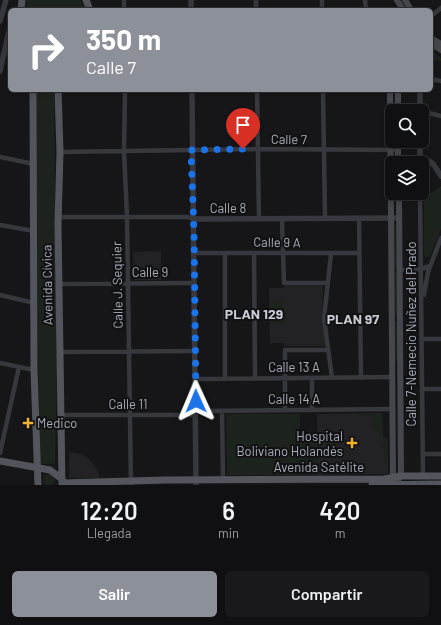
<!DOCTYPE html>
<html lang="es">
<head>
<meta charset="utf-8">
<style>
  body { margin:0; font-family:Barlow,sans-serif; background:#19191b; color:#f1f3f6; height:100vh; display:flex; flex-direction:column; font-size:15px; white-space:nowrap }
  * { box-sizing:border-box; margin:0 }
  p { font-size:13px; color:#9c9d9f }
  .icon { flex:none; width:22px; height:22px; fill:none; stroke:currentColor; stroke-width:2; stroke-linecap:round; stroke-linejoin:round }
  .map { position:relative; height:485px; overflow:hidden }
  .side { display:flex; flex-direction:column; background:#101012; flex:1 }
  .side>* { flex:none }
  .hud { position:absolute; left:8px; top:8px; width:425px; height:84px; border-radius:6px; box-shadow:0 2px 6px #0003,0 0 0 1px #303032; background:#8c9099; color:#fff; overflow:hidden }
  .buttons { position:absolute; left:385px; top:104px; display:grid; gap:8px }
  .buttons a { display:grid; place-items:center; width:44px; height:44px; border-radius:6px; background:#101012; box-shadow:0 2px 6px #0003,0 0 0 1px #303032; font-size:20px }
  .pin { position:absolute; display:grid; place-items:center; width:34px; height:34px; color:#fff; margin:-41px -17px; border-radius:50% 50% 50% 0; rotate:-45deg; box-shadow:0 0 4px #0007 }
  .pin .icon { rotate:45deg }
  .me { position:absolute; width:44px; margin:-22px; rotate:359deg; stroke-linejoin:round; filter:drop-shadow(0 0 3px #0008) }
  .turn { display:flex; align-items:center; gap:14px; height:84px; padding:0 12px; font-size:18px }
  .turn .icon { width:52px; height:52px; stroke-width:2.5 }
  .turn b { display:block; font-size:28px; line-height:34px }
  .eta { display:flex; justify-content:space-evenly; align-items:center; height:68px; text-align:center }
  .eta b { font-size:24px; font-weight:600; line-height:28px }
  .button { display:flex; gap:8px; margin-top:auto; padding:8px 12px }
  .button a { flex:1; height:46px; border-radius:6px; background:#8c9099; color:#fff; font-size:16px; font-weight:600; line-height:46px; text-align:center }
  .button a+a { background:#19191b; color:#f1f3f6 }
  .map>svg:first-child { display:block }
</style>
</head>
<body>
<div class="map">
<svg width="441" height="485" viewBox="0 0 441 485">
  <rect width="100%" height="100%" fill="#161618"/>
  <path fill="#222225" d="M161,251V280H135L134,279L133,252Z
    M284,286H323L322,315L325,344L324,346H284V343H270L269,288H284Z
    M382,413L383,438H387L388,446V474L318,475L317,414Z
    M71,452L81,454L90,460L97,469L100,478H69V453Z"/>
  <path fill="#1c231d" d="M27,0H80L86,10H26Z
    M431,50L441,58V61L431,60Z
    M36,90H54L57,367L55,463C53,465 41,465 39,462Z
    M441,186V229L430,256L426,258L424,255V195H428Z
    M395,224L396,225L397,269H394V225Z
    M394,272H397V314L396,315L394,314Z
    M272,301H284L285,324L272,323Z
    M396,321L397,322L398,361H395V322Z
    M382,413L383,438H380L379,433L372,424V419L371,416L367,415L364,417L362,415L358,416V414Z
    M226,414H300V437H318V475H227Z
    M383,442H387L388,458H385L384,456L385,454L382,448Z
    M43 480a6 6 0 1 1 12 0a6 6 0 1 1-12 0Z"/>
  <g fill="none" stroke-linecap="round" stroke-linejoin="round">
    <path stroke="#37383d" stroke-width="4.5" d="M124,0V10
      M256,0V10
      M322,0V10
      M365,0L366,10
      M431,16L441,8
      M431,79L441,81
      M125,90L124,151L127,217L131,485
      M257,90L259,219
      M323,90L325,218
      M422,112L433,114L441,116
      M60,152L258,149L398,150
      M0,157L34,164
      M420,193L423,476
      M58,217H188L193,219
      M359,218L361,378
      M282,219L284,283H327
      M0,225L34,231
      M194,253H359
      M225,253V378
      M254,253L255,378
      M331,254L324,318L332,378
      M400,270L421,269L430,266
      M59,284L194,283
      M0,295L34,303
      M424,295L428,272L441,238
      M421,339H441
      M61,352L195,351
      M0,363L34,370
      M195,379L392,377
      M422,389H441
      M285,410V350H328
      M312,410V378
      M196,411L393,409
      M222,411L223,480
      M60,415H196
      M0,453L19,367
      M423,454H441"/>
    <path stroke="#37383d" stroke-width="5.5" d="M191,0V10
      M0,21L6,0
      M0,71L10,27
      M192,90L196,485
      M420,90V111
      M420,141V159
      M391,159C403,159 421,155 432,163C436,167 438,172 441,176
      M193,219L399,218"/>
    <path stroke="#45474d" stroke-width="6" d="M397,0L403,10
      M405,0L411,10
      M431,38L441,44
      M431,44L441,50
      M390,90L393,478L395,481
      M398,90V111
      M398,141V163
      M399,193L401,472L399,479"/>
    <path stroke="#53555c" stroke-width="7" d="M86,0L90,10
      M21,10L22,0
      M33,90L34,370L38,485
      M58,90L60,152L58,224L62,485
      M0,461L50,470L62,479
      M62,483L165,480L384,479L401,476H441
      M372,485L441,484"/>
  </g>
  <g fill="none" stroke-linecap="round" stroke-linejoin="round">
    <path stroke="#1a73e8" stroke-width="7" stroke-dasharray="0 12.6" d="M196,401L194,232L191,150L243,149"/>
  </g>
  <g fill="#f2b134" stroke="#111113" stroke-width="1.5">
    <path d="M26 417h4v4h4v4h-4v4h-4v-4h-4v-4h4z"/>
    <path d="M350 437h4v4h4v4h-4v4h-4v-4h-4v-4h4z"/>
  </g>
  <g text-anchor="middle" stroke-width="4" stroke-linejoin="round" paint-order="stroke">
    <g font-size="13" fill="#a8adb8" stroke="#111113">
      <text transform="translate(289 139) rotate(1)" y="5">Calle 7</text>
      <text x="228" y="213">Calle 8</text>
      <text transform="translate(277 242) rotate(1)" y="5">Calle 9 A</text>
      <text x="150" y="277">Calle 9</text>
      <text transform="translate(47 285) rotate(-91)" y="5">Avenida Cívica</text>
      <text transform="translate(117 285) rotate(-91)" y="5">Calle J. Sequier</text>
      <text transform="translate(411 334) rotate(-90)" y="5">Calle 7-Nemecio Nuñez del Prado</text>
      <text x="294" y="372">Calle 13 A</text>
      <text x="294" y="404">Calle 14 A</text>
      <text x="128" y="409">Calle 11</text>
      <text x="319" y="472">Avenida Satélite</text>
    </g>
    <g font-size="13" fill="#a8adb8" stroke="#111113" text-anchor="start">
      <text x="37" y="428">Medico</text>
      <text x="343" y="441" text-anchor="end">Hospital<tspan x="343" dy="15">Boliviano Holandés</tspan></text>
    </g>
    <g font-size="14" font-weight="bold" fill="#c9ccd4" stroke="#111113">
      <text x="254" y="319">PLAN 129</text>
      <text x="353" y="324">PLAN 97</text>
    </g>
  </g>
</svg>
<div class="buttons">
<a><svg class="icon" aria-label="search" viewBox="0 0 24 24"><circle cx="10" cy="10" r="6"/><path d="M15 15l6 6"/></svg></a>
<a><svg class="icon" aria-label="layers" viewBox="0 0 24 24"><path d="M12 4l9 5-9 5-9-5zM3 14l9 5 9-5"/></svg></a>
</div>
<div class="pin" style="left:243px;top:149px;background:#d93025"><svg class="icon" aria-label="arrive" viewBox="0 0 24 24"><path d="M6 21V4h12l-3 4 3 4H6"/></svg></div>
<svg class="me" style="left:196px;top:401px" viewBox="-20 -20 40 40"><path d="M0-17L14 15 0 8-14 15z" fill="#1a73e8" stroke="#fff" stroke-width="4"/></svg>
<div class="hud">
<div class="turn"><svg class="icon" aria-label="right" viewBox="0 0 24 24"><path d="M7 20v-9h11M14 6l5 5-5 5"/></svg><div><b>350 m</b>Calle 7</div></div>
</div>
</div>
<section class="side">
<div class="eta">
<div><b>12:20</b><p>Llegada</p></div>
<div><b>6</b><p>min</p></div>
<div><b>420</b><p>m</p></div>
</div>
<div class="button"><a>Salir</a><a>Compartir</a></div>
</section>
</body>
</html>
